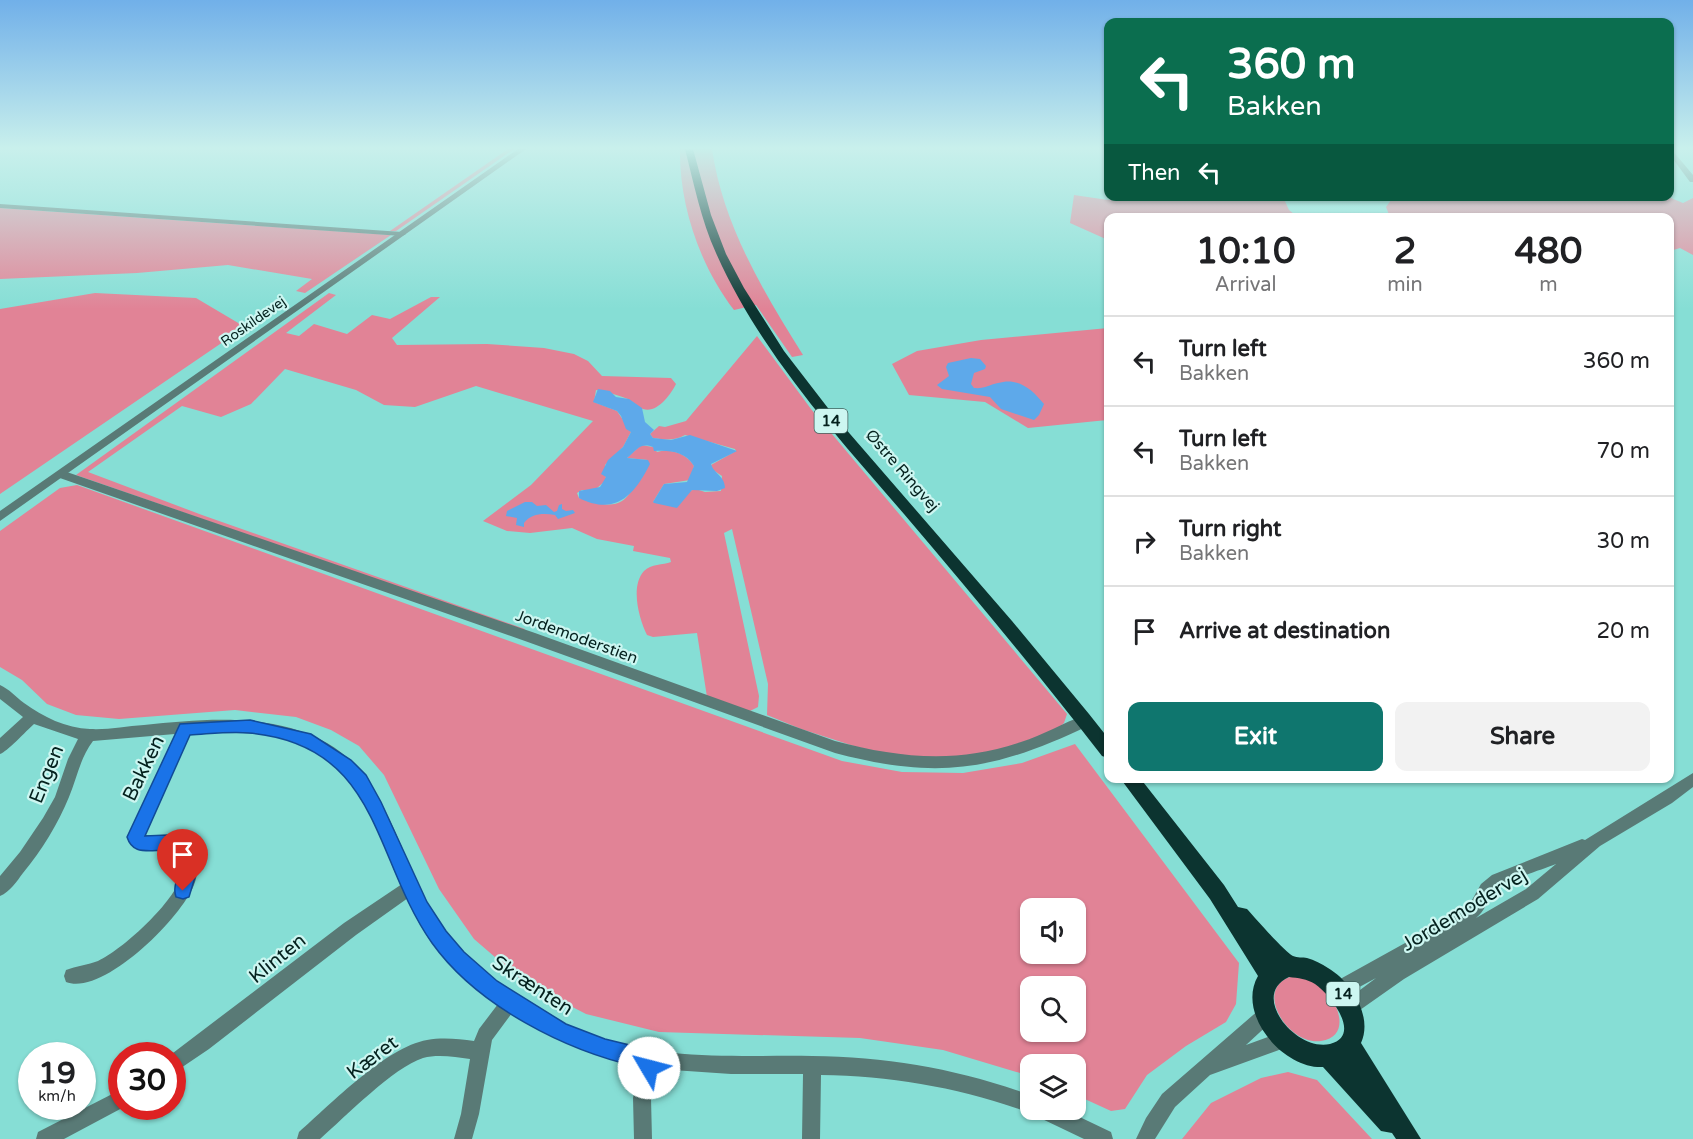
<!DOCTYPE html>
<html lang="en">
<head>
<meta charset="utf-8">
<style>
  body { margin:0; font-family:"Varela Round",sans-serif; background:#f2f2f2; color:#202124; height:100vh; display:flex; flex-direction:column; font-size:22px; white-space:nowrap }
  * { box-sizing:border-box; margin:0 }
  p { font-size:20px; color:#757577 }
  .icon { flex:none; width:33px; height:33px; fill:none; stroke:currentColor; stroke-width:2; stroke-linecap:round; stroke-linejoin:round }
  .map { position:relative; flex:1; overflow:hidden }
  .side { position:absolute; left:1104px; top:213px; width:570px; height:570px; display:flex; flex-direction:column; background:#fff; border-radius:12px; box-shadow:0 2px 4px #0004 }
  .side>* { flex:none }
  .guide { position:absolute; left:1104px; top:18px; width:570px; height:183px; border-radius:12px; box-shadow:0 2px 4px #0004; background:#0b6e4f; color:#fff; overflow:hidden }
  .tools { position:absolute; left:1020px; top:898px; display:grid; gap:12px }
  .tools a { display:grid; place-items:center; width:66px; height:66px; border-radius:12px; background:#fff; box-shadow:0 2px 4px #0004; font-size:30px }
  .speed { position:absolute; left:18px; top:1042px; display:flex; gap:12px; font-size:30px; font-weight:700; text-align:center }
  .speed>* { display:grid; place-content:center; width:78px; height:78px; border-radius:50%; background:#fff; box-shadow:0 2px 4px #0004; line-height:1 }
  .speed small { font-size:15px; font-weight:400 }
  .speed .limit { border:9px solid #d22; background:#fff; color:#111 }
  .pin { position:absolute; display:grid; place-items:center; width:51px; height:51px; color:#fff; margin:-62px -26px; border-radius:50% 50% 50% 0; rotate:-45deg; box-shadow:0 0 6px #0007 }
  .pin .icon { rotate:45deg }
  .me { position:absolute; width:66px; margin:-33px; rotate:307deg; stroke-linejoin:round; filter:drop-shadow(0 0 4px #0008) }
  .turn { display:flex; align-items:center; gap:21px; height:126px; padding:0 24px; font-size:27px }
  .turn .icon { width:78px; height:78px; stroke-width:2.5 }
  .turn b { display:block; font-size:42px; line-height:51px }
  .then { display:flex; align-items:center; height:57px; padding:0 24px; background:#0003; gap:12px; font-size:22px }
  .eta { display:flex; justify-content:space-evenly; align-items:center; height:102px; text-align:center }
  .eta b { font-size:36px; font-weight:800; line-height:42px }
  .cta { display:flex; gap:12px; margin-top:auto; padding:12px 24px }
  .cta a { flex:1; height:69px; border-radius:12px; background:#0f766e; color:#fff; font-size:24px; font-weight:800; line-height:69px; text-align:center }
  .cta a+a { background:#f2f2f2; color:#202124 }
  ul { padding:0; list-style:none }
  li { display:flex; align-items:center; gap:18px; height:90px; padding:0 24px; border-top:2px solid #e0e0e0 }
  li div { flex:1 }
  li b { display:block; font-size:22px }
  li em { font-style:normal }
  .map>svg:first-child { display:block }
</style>
</head>
<body>
<div class="map">
<svg width="1693" height="1139" viewBox="0 0 1693 1139">
  <rect width="100%" height="100%" fill="#86ded5"/>
  <path fill="#e18396" fill-rule="evenodd" d="M508,149H514L396,231H390Z
    M680,149H712C723,225 763,291 803,355L792,357L756,305L734,310C700,266 679,205 680,149Z
    M1074,195L1108,200L1125,196L1283,197L1289,210L1298,217L1108,218V240L1070,223Z
    M1394,196H1666L1683,203L1693,198V255L1680,248L1670,251V218L1390,217L1386,207Z
    M0,208L391,235L305,293L296,291L312,279L228,265L137,273L0,279Z
    M95,293L196,298L245,327L0,494V309Z
    M329,293L336,295L286,333L299,336L314,324L347,334L372,315L390,319L431,297H440L392,338L397,345L487,344L544,348L574,354L588,361L602,376L671,378L676,384C671,394 657,414 643,409C638,408 633,401 628,399C618,395 607,392 596,390L594,402L617,411L631,432L623,447L605,465L606,480L595,490H582L577,493L579,498C628,514 626,500 648,460L627,458L641,445L653,447L657,452C671,448 687,454 694,466L690,480L664,484L653,502L696,489L705,492L721,491L722,476L713,470L711,465L736,451L735,449L685,435C674,441 665,440 653,438L650,434L659,426L665,427L686,421L757,336L811,409L1067,714L1064,723L1056,730L994,753L945,758L904,757L857,747L801,729L767,715L768,684L732,529L724,533L759,696L758,707L750,711L707,697L697,633L653,637L647,635C639,619 630,586 644,571C651,564 663,565 671,562L670,558L633,551L634,546L597,539L572,528L530,533L507,531L483,521L531,485L593,421L476,386L415,407L384,405L356,390L285,369L251,404L221,417L182,406L88,472L202,515L525,629L524,631L76,475Z
    M1108,328V420L1097,421L1028,428L985,402L909,395L892,364L917,351L981,340Z
    M77,485L842,761L902,772L963,773L1022,763L1075,744L1239,963L1236,1004L1226,1022L1186,1046L1147,1075L1125,1109L1111,1111L1076,1095V1065H1030V1076L943,1050L860,1038L659,1032L586,1014L524,982L474,939L439,889L384,775L359,746L331,730L296,717L235,710L119,719L76,715L47,704L22,680L0,667V531L60,488ZM1030,909H1076V954H1030ZM1030,987H1076V1032H1030Z
    M1293,976C1299,978 1309,978 1315,981C1334,991 1356,1036 1321,1041C1288,1046 1251,987 1293,976Z
    M1288,1072L1317,1080L1372,1139H1182L1211,1103L1261,1078Z"/>
  <path fill="#5ea9ea" d="M971,358L980,359L986,366L985,369L974,373L971,384L974,388C985,389 988,385 998,383C1018,377 1032,389 1044,404L1039,415L1034,420L1001,409L990,397L942,389L937,385L949,376L946,367L948,363Z
    M598,389L610,391L616,397L629,399L642,408L645,422L654,430L650,434L653,438L671,440L690,435L737,451L711,464C714,474 725,476 725,488L717,491L692,490L677,508L654,503L653,502L664,484L687,482L694,466C685,451 669,450 654,451L653,447C640,442 637,450 627,458L648,460L650,464C634,496 615,516 579,498V491L600,487L606,477L601,474L608,460L623,447L631,432L626,429L621,416L617,411L593,402Z
    M525,502H532L537,506L546,505L554,512L557,511L559,505L562,504V509L566,511L573,510L575,513L558,519L555,515C544,513 531,513 524,523V527L516,525L517,518L506,516L507,511Z"/>
  <g fill="none" stroke-linecap="round" stroke-linejoin="round">
    <path fill="#597a76" fill-rule="evenodd" d="M1670,149L1672,150L1693,175V182H1690L1670,155Z
      M0,204L402,232L406,234L402,236L0,208Z
      M61,470L535,633L835,741C899,758 957,764 1021,742C1043,735 1063,723 1085,715L1090,717L1092,721L1090,725C994,771 938,780 835,753L525,641L57,477L56,474Z
      M0,685C9,689 16,697 24,703C43,717 66,728 90,729C108,730 126,726 144,725C204,719 272,712 327,743C383,775 399,850 427,903C461,965 527,1012 592,1036C663,1061 740,1055 812,1056C888,1057 959,1069 1030,1095V1110H1065L1111,1132L1113,1139H1084L1038,1117L1036,1111L1030,1113C962,1088 893,1076 821,1075L820,1139H802L803,1074H731L658,1069L651,1098L652,1139H634L633,1098L640,1066C594,1058 551,1038 512,1013L492,1040L479,1114L472,1139H454L461,1114L470,1059C455,1057 438,1054 423,1058C394,1067 345,1117 320,1139H297L299,1132C331,1104 386,1047 427,1040C443,1037 459,1039 474,1041L479,1029L498,1004C458,976 429,942 408,898L356,935L209,1049L172,1074V1056H169L344,923L402,884C351,765 329,726 190,733L144,835L168,836L190,846C196,858 200,868 195,882C185,915 103,997 66,982L64,976L66,970C76,966 88,965 98,961C122,950 172,904 180,879C183,870 182,864 179,856C175,854 170,851 166,850C148,848 138,858 128,837L175,734L93,741C80,758 77,778 69,797C58,824 42,850 23,873C17,881 10,892 0,896V876L20,852L43,818L55,797L68,759L78,739L34,724C26,731 7,752 0,754V738L23,717L0,699Z
      M122,1089V1107H124L64,1139H36L38,1132Z"/>
    <path fill="#597a76" fill-rule="evenodd" d="M518,149H526L0,521V511Z
      M1693,773V787L1672,803L1600,846L1538,899L1404,979L1350,1017L1344,1014L1341,1008L1344,1002L1376,978L1339,998L1333,995L1330,989L1333,983L1452,917L1472,900L1481,884L1492,875L1582,839L1585,840ZM1556,864L1526,889L1476,918C1485,911 1486,903 1492,895C1504,880 1539,871 1556,864Z
      M1266,1006L1272,1009L1275,1015L1272,1021L1246,1045L1284,1031L1290,1034L1293,1040L1290,1046L1210,1075L1175,1107L1155,1139H1136L1146,1118L1162,1094L1260,1009Z"/>
    <path fill="#0c3430" fill-rule="evenodd" d="M685,149H693L711,215L726,254L744,288L784,351L831,412L1012,621L1089,714L1108,738V758L1102,756C1038,673 971,593 904,514C834,433 760,352 716,253C701,220 694,184 685,149Z
      M1120,778H1140L1224,885L1238,907L1247,909C1255,918 1285,952 1293,956C1297,958 1303,957 1307,958C1314,960 1322,964 1328,968C1352,982 1373,1017 1361,1043L1421,1139H1396L1392,1133L1381,1131L1323,1067C1283,1069 1236,1014 1258,976L1210,899ZM1289,977C1298,978 1307,979 1315,984C1330,994 1363,1036 1330,1044C1296,1052 1249,995 1289,977Z"/>
  </g>
  <linearGradient id="sky" x2="0" y2="1"><stop stop-color="#71b0e9"/><stop offset="0.48" stop-color="#c9f0ec"/><stop offset="1" stop-color="#c9f0ec" stop-opacity="0"/></linearGradient>
  <rect width="1693" height="309" fill="url(#sky)"/>
  <path fill="#1a73e8" stroke="#114b97" stroke-width="1.5" d="M250,720L311,734L351,760L366,775L381,802L427,902L446,931L464,952L497,981L566,1024L605,1039L658,1052L661,1059L657,1076L649,1079L642,1076L639,1067C566,1051 477,1006 432,943C372,858 381,745 249,733C230,731 209,734 190,735L145,836L168,835L191,846L199,864L189,897L183,899L176,897C171,883 184,871 179,857C174,855 169,852 165,851C149,849 133,856 127,837L180,724Z"/>
  <g text-anchor="middle" stroke-width="4.5" stroke-linejoin="round" paint-order="stroke">
    <g font-size="14" fill="#04211e" stroke="#cdf6f1">
      <text transform="translate(253 321) rotate(-35)" y="5">Roskildevej</text>
    </g>
    <g fill="#cdf6f1" stroke="#40615d" stroke-width="1.5">
      <rect x="814.5" y="409" width="33" height="24" rx="4.5"/>
      <rect x="1326.5" y="982" width="33" height="24" rx="4.5"/>
    </g>
    <g font-size="15" font-weight="bold" fill="#04211e">
      <text x="831" y="426">14</text>
      <text x="1343" y="999">14</text>
    </g>
    <g font-size="16" fill="#04211e" stroke="#cdf6f1">
      <text transform="translate(903 470) rotate(49)" y="6">Østre Ringvej</text>
      <text transform="translate(577 636) rotate(20)" y="6">Jordemoderstien</text>
    </g>
    <g font-size="20" fill="#04211e" stroke="#cdf6f1">
      <text transform="translate(143 768) rotate(-64)" y="7">Bakken</text>
      <text transform="translate(46 774) rotate(-68)" y="7">Engen</text>
      <text transform="translate(1464 909) rotate(-31)" y="7">Jordemodervej</text>
      <text transform="translate(277 958) rotate(-39)" y="7">Klinten</text>
      <text transform="translate(533 985) rotate(33)" y="7">Skrænten</text>
      <text transform="translate(372 1057) rotate(-37)" y="7">Kæret</text>
    </g>
  </g>
</svg>
<div class="tools">
<a><svg class="icon" aria-label="sound" viewBox="0 0 24 24"><path d="M4 9h4l5-4v14l-5-4H4zM17 9q2 3 0 6"/></svg></a>
<a><svg class="icon" aria-label="search" viewBox="0 0 24 24"><circle cx="10" cy="10" r="6"/><path d="M15 15l6 6"/></svg></a>
<a><svg class="icon" aria-label="layers" viewBox="0 0 24 24"><path d="M12 4l9 5-9 5-9-5zM3 14l9 5 9-5"/></svg></a>
</div>
<div class="speed"><div>19<small>km/h</small></div><div class="limit">30</div></div>
<div class="pin" style="left:183px;top:891px;background:#d93025"><svg class="icon" aria-label="arrive" viewBox="0 0 24 24"><path d="M6 21V4h12l-3 4 3 4H6"/></svg></div>
<svg class="me" style="left:649px;top:1068px" viewBox="-20 -20 40 40"><circle r="19" fill="#fff"/><path d="M0-13L10 11 0 6-10 11z" fill="#1a73e8"/></svg>
<div class="guide">
<div class="turn"><svg class="icon" aria-label="left" viewBox="0 0 24 24"><path d="M17 20v-9H6M10 6l-5 5 5 5"/></svg><div><b>360 m</b>Bakken</div></div>
<div class="then">Then<svg class="icon" aria-label="left" viewBox="0 0 24 24"><path d="M17 20v-9H6M10 6l-5 5 5 5"/></svg></div>
</div>
<section class="side">
<div class="eta">
<div><b>10:10</b><p>Arrival</p></div>
<div><b>2</b><p>min</p></div>
<div><b>480</b><p>m</p></div>
</div>
<ul>
<li><svg class="icon" aria-label="left" viewBox="0 0 24 24"><path d="M17 20v-9H6M10 6l-5 5 5 5"/></svg><div><b>Turn left</b><p>Bakken</p></div><em>360 m</em></li>
<li><svg class="icon" aria-label="left" viewBox="0 0 24 24"><path d="M17 20v-9H6M10 6l-5 5 5 5"/></svg><div><b>Turn left</b><p>Bakken</p></div><em>70 m</em></li>
<li><svg class="icon" aria-label="right" viewBox="0 0 24 24"><path d="M7 20v-9h11M14 6l5 5-5 5"/></svg><div><b>Turn right</b><p>Bakken</p></div><em>30 m</em></li>
<li><svg class="icon" aria-label="arrive" viewBox="0 0 24 24"><path d="M6 21V4h12l-3 4 3 4H6"/></svg><div><b>Arrive at destination</b></div><em>20 m</em></li>
</ul>
<div class="cta"><a>Exit</a><a>Share</a></div>
</section>
</div>
</body>
</html>
